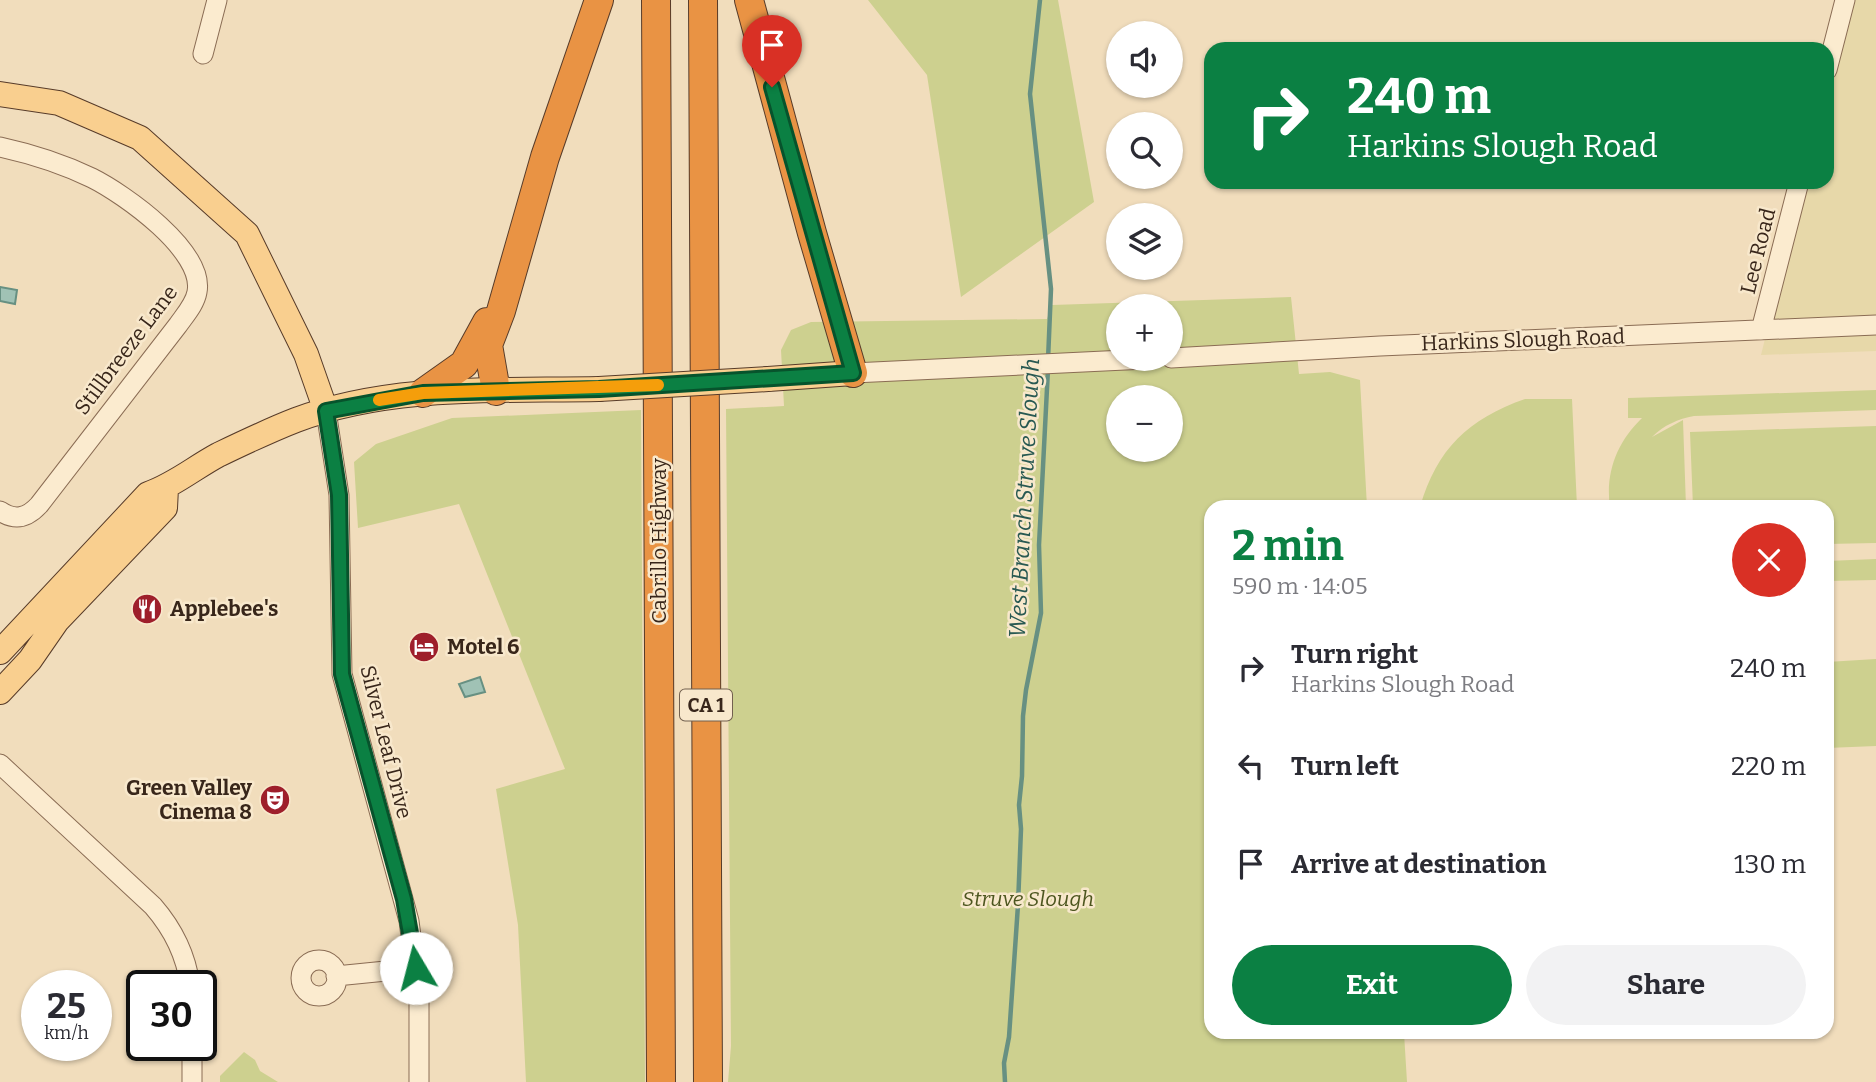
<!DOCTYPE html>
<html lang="en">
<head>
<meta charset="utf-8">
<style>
  body { margin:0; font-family:Bitter,serif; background:#f2f2f3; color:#2b2b33; height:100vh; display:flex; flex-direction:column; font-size:26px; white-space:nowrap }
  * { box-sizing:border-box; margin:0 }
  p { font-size:23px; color:#7c7c81 }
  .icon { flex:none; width:38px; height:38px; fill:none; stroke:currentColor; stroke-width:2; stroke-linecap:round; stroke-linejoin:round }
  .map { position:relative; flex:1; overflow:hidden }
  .details { position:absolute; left:1204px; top:500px; width:630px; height:539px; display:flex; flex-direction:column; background:#fff; border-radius:21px; box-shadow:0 2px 5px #0004 }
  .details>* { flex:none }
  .banner { position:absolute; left:1204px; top:42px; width:630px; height:147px; border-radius:21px; box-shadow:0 2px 5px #0004; background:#0b8043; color:#fff; overflow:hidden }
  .buttons { position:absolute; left:1106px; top:21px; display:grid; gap:14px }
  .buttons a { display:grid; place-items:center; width:77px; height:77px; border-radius:50%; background:#fff; box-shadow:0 2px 5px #0004; font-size:35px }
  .speed { position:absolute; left:21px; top:970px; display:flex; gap:14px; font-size:35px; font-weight:700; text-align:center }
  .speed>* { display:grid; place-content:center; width:91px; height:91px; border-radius:50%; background:#fff; box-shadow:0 2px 5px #0004; line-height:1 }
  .speed small { font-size:18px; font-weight:400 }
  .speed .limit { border:4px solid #111; border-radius:10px; background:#fff; color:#111 }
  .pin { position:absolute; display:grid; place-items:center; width:60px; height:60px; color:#fff; margin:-72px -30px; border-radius:50% 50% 50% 0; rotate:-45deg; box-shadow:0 0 7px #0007 }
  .pin .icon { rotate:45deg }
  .me { position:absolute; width:77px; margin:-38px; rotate:352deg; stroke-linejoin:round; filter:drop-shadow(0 0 5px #0008) }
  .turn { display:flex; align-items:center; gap:24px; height:147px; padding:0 28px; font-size:32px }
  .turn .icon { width:91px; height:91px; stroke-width:2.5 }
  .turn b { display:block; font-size:49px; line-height:60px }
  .round { display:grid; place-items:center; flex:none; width:74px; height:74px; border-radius:37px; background:#f2f2f3 }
  .overview { display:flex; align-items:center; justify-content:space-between; height:119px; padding:0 28px }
  h1 { font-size:42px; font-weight:700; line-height:52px; color:#0b8043 }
  .action { display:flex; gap:14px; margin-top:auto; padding:14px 28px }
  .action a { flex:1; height:80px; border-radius:42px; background:#0b8043; color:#fff; font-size:28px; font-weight:700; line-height:80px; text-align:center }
  .action a+a { background:#f2f2f3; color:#2b2b33 }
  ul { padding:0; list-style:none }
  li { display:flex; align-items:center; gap:21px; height:98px; padding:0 28px }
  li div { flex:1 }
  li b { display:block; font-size:26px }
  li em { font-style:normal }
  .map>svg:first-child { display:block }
</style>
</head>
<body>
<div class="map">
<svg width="1876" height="1082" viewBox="0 0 1876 1082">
  <rect width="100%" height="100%" fill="#f1ddbc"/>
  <path fill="#e7d8a9" d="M1854,0H1876V351L1761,355L1804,182H1827V98Z"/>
  <path fill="#cdd08f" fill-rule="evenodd" d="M868,0H1058L1094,202L961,297L927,75Z
    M1291,297L1299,374L1330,372L1360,380L1367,507L1211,508V1032L1404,1033L1407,1082H728L731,1046L726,409L784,406L781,350L791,330L811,322L1047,319L1052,305ZM1118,306H1171V359H1118ZM1118,397H1171V450H1118Z
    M1876,390V410L1694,416C1678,419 1664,425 1652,437L1683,420L1686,507H1610C1605,473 1617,442 1642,418H1628V398Z
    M1525,399H1572L1577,507H1420C1437,449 1468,419 1525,399Z
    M641,410L645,1082H526L518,925L496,789L565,769L459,504L358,528L354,462L376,444L452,418Z
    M1876,426V543L1827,544V508L1693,507L1690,432Z
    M1876,559V580L1827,581V561Z
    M1876,659V746L1827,748V662Z
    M244,1052L255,1060L260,1071L278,1082H220V1076Z"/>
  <path fill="#a0c2b5" stroke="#679082" stroke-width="2" d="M0,287L17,290L15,304L0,301Z
    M480,677L485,692L465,697L459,684Z"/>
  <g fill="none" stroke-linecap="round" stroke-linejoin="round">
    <path stroke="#679082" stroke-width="4.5" d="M1040,0L1030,94L1051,289L1048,360
      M1005,1082L1004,1063L1009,1037L1018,905L1021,829L1019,805L1022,776L1023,716L1026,690L1041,613L1039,545L1048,369"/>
    <g stroke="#8a6c54" stroke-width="21">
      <path id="minor" d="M203,54L217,0
        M1827,70L1845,0
        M0,147C32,154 63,164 92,178C124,194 205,251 197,292C195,304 185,315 178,325L39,505C27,518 15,521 0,511
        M1761,330L1799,182
        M1171,358L1380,346L1876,325
        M853,373L1146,359
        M326,411L339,495L342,674L409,921L419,997V1082
        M0,764L153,906C173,929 186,955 190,985
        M301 978a18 18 0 1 1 36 0a18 18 0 1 1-36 0Z
        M336,976L416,968
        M192,1045V1082"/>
    </g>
    <g stroke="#573b29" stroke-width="26">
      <path id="major" d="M0,94L59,103L140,138L247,234L306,354L326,411
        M768,379L853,373
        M0,652L148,494C174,485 194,468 218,455C243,443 270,430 296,420C391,384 499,391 599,389
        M0,692L30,660L57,621L165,508L166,488"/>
    </g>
    <g stroke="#573b29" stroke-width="30">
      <path id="highway" d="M656,0L661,1082
        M703,0L708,1082
        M749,0L812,233L853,373
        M496,391L488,345L501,311L545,157L599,0
        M423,393L464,364L487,322"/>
    </g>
    <use href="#minor" stroke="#fbebcf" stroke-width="19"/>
    <use href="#major" stroke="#f9cf8f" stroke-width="24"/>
    <use href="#highway" stroke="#e99344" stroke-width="28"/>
    <g stroke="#573b29" stroke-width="26" stroke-linecap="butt">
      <path id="major-bridge" d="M599,389L768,379"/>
    </g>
    <use href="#major-bridge" stroke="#f9cf8f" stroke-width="24"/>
  </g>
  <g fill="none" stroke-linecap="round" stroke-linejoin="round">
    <g stroke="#07532c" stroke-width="18">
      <path id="route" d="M416,968L404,899L342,674L339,495L326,411L423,393L599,389L853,373L772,87"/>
    </g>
    <use href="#route" stroke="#0b8043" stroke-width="12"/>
    <path stroke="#f59e0b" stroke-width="12" d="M379,400L423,393L658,385"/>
  </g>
  <defs>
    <g id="restaurant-disc" transform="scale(1.575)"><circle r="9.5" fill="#9e1f2b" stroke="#f8e8cc"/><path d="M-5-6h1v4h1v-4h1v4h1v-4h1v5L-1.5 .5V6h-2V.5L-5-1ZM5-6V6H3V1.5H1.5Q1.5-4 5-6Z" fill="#fff"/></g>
    <g id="hotel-disc" transform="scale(1.575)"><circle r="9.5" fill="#9e1f2b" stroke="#f8e8cc"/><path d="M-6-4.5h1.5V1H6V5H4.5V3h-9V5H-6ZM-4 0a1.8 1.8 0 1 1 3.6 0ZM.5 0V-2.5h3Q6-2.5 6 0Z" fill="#fff"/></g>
    <g id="theatre-disc" transform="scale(1.575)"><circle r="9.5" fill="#9e1f2b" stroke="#f8e8cc"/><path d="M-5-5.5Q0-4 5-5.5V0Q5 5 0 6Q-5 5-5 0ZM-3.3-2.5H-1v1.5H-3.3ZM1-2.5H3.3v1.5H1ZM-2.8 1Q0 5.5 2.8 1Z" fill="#fff"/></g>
  </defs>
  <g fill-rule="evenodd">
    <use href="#restaurant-disc" x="147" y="609"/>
    <use href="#hotel-disc" x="424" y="647"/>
    <use href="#theatre-disc" x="275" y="800"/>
  </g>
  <g text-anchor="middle" stroke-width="5" stroke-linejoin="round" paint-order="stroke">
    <rect fill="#f8e8cc" stroke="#72604f" stroke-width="2" x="680" y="689.5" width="52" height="31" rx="5"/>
    <g font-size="19" font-weight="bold" fill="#38261a">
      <text x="706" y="712">CA 1</text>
    </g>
    <g font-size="21" fill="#38261a" stroke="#f8e8cc">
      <text transform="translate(1758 251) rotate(-76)" y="7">Lee Road</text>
      <text transform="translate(1523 340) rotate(-2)" y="7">Harkins Slough Road</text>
      <text transform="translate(126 350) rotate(-53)" y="7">Stillbreeze Lane</text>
      <text transform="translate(659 541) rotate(-90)" y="7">Cabrillo Highway</text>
      <text transform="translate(386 742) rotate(76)" y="7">Silver Leaf Drive</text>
    </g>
    <g font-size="21" font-weight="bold" fill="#38261a" stroke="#f8e8cc" text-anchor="start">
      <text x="170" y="616">Applebee's</text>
      <text x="447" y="654">Motel 6</text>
      <text x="252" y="795" text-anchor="end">Green Valley<tspan x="252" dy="24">Cinema 8</tspan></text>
    </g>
    <g font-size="21" font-style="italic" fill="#4d561f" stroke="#f8e8cc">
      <text x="1028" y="906">Struve Slough</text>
    </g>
    <g font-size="23" font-style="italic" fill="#285952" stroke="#f8e8cc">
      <text transform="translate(1024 498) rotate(-87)" y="8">West Branch Struve Slough</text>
    </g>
  </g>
</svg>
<div class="buttons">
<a><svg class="icon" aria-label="sound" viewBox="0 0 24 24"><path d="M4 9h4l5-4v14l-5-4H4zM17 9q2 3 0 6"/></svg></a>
<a><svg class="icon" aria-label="search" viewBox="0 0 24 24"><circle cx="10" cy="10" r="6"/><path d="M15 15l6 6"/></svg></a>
<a><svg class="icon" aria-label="layers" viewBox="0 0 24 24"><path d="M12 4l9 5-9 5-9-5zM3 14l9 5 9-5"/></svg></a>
<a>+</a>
<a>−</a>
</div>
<div class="speed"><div>25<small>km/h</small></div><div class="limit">30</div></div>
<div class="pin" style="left:772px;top:87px;background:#d93025"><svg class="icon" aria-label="arrive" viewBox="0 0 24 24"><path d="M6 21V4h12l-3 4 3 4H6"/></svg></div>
<svg class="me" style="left:416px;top:968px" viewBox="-20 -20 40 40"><circle r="19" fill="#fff"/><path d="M0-13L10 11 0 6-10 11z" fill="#0b8043"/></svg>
<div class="banner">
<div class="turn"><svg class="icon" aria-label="right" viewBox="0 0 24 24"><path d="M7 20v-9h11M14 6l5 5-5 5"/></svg><div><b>240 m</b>Harkins Slough Road</div></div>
</div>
<section class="details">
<div class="overview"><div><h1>2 min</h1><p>590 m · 14:05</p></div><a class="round" style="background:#d93025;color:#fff"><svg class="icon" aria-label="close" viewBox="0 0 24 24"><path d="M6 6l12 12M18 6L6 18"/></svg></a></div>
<ul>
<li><svg class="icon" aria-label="right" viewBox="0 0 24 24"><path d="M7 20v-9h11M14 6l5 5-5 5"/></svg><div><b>Turn right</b><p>Harkins Slough Road</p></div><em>240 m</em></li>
<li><svg class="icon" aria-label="left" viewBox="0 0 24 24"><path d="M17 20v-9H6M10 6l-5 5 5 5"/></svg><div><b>Turn left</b></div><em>220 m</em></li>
<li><svg class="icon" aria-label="arrive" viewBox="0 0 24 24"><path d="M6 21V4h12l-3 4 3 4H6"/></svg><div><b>Arrive at destination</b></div><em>130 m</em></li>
</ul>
<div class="action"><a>Exit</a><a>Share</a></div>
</section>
</div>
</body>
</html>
